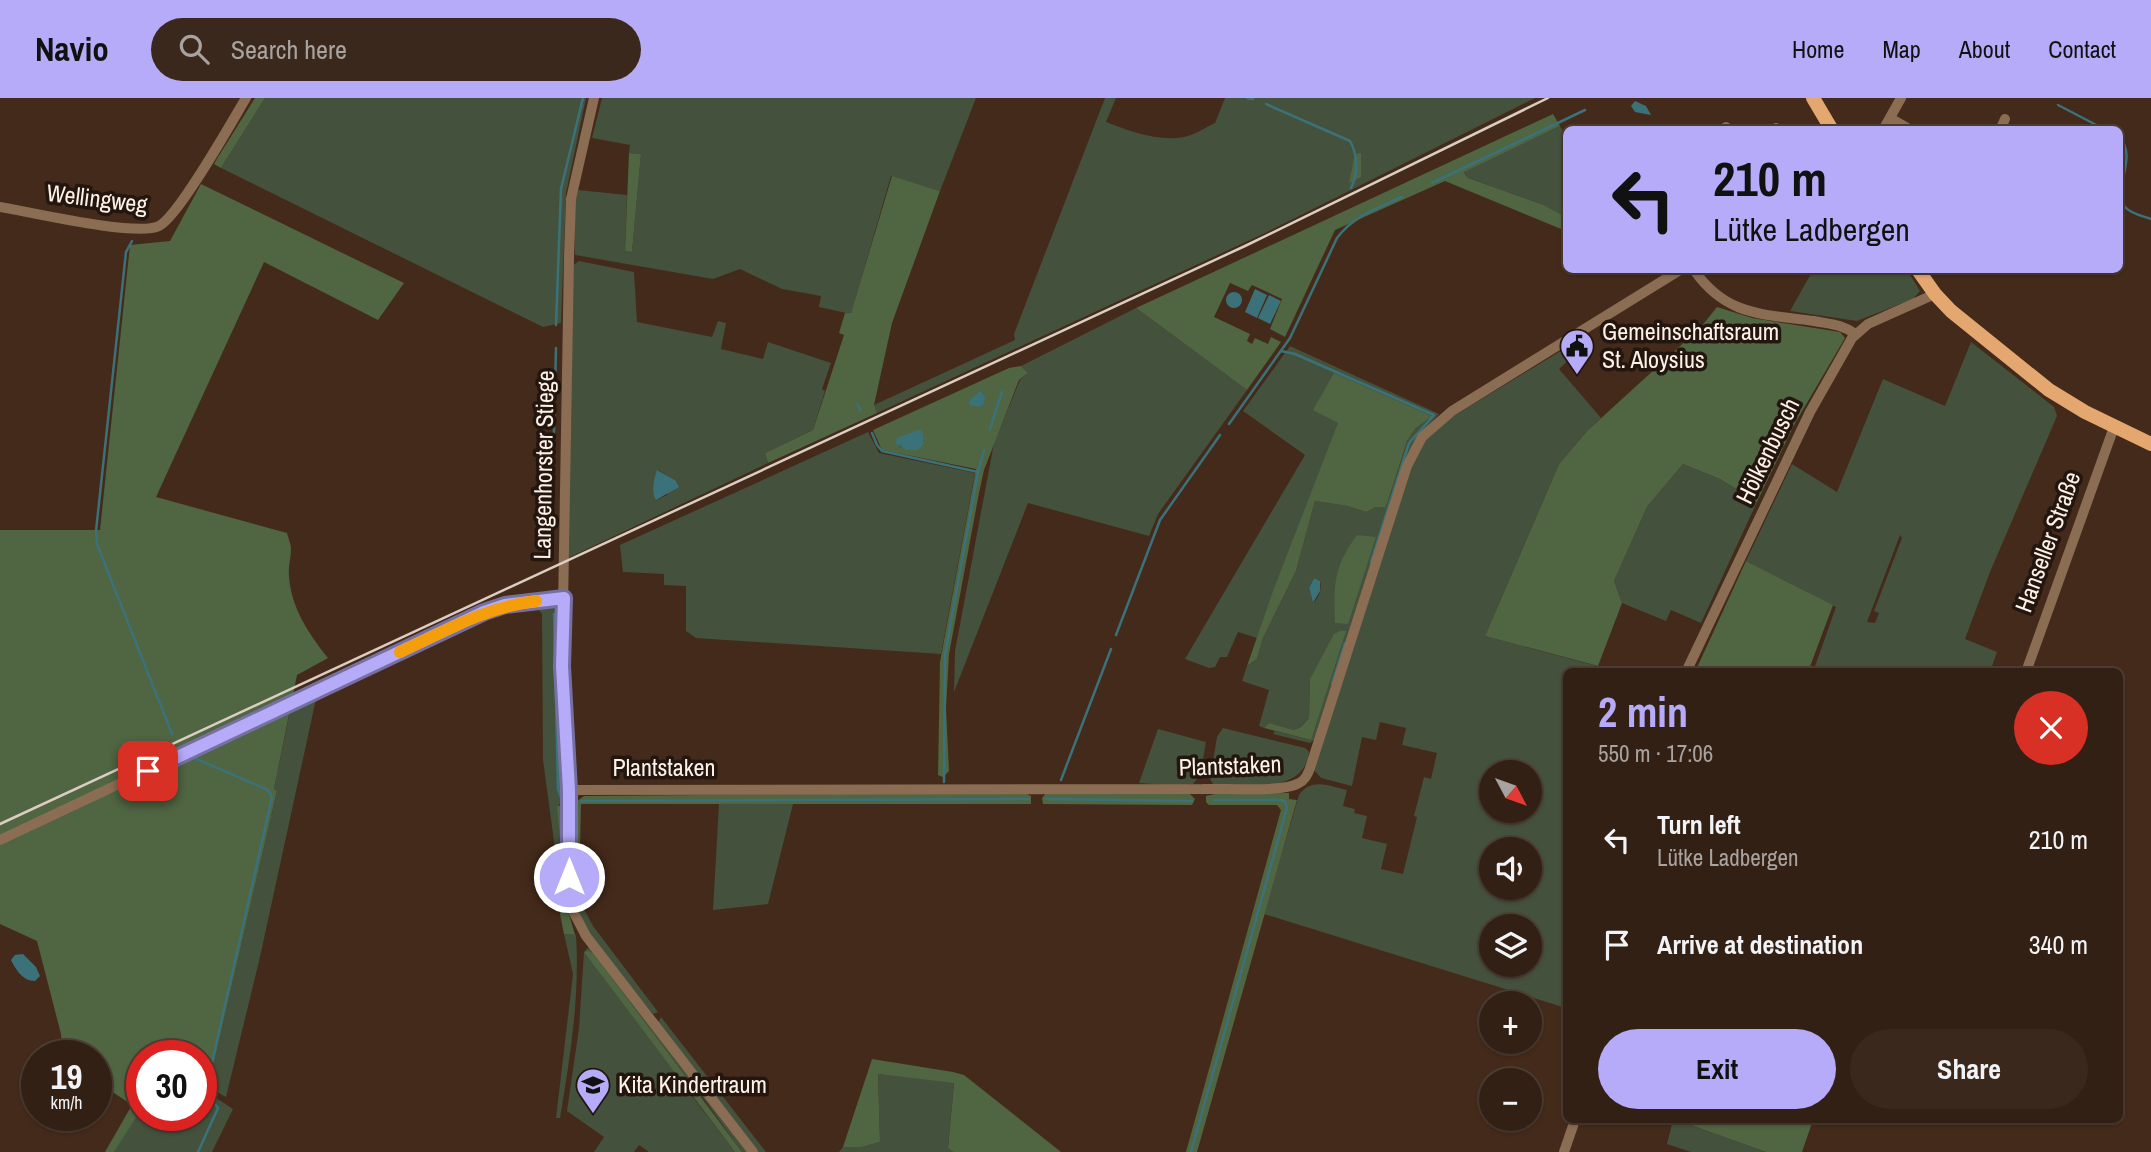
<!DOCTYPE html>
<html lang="en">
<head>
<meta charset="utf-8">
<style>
  body { margin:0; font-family:"Archivo Narrow",sans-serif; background:#3b281d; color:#f1f3f6; height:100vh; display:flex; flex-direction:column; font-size:26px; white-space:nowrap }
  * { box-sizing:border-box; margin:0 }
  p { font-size:23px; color:#a9a3a0 }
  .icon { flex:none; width:38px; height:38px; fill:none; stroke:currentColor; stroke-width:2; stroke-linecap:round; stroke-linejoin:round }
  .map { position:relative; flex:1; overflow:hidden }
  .drawer { position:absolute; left:1563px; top:570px; width:560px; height:455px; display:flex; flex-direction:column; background:#332014; border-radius:10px; box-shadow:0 2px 5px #0004,0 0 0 2px #4e3e34 }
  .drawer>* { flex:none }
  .banner { position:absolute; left:1563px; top:28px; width:560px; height:147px; border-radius:10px; box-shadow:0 2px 5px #0004,0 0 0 2px #4e3e34; background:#b6abf8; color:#111; overflow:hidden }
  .needle { width:46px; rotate:131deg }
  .controls { position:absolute; left:1479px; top:662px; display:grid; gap:14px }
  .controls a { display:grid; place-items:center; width:63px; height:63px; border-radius:50%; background:#332014; box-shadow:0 2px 5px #0004,0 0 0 2px #4e3e34; font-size:35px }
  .speed { position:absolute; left:21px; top:942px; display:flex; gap:14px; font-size:35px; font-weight:700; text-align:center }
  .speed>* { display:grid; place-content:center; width:91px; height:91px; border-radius:50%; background:#332014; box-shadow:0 2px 5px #0004,0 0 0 2px #4e3e34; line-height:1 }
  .speed small { font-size:18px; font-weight:400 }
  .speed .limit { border:10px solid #d22; background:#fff; color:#111 }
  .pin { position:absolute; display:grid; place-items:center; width:60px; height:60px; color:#fff; margin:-30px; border-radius:14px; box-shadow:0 4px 10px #0006 }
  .me { position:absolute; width:77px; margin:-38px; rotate:0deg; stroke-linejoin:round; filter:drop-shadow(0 0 5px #0008) }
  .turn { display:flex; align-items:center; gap:24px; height:147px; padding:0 35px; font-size:32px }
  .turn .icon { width:91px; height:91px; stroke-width:2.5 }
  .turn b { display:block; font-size:49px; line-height:60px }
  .round { display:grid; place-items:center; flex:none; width:74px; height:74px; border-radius:37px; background:#3b281d }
  .overview { display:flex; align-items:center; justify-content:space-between; height:119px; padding:0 35px }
  h1 { font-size:42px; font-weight:700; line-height:52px; color:#b6abf8 }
  .button { display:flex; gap:14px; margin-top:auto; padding:14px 35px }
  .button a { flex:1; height:80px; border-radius:42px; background:#b6abf8; color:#111; font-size:28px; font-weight:700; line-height:80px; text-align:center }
  .button a+a { background:#3b281d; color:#f1f3f6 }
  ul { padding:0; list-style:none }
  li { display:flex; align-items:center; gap:21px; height:105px; padding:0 35px }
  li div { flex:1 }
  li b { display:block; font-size:26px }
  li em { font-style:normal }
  header { display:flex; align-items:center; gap:42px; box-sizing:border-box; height:98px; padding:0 35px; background:#b6abf8; color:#111 }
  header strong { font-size:33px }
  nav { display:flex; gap:38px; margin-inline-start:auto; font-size:24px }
  .search { width:490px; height:63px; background:#3b281d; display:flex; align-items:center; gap:18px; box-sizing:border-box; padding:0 24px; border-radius:38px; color:#a9a3a0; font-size:26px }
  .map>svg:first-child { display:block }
</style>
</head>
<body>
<header>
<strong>Navio</strong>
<div class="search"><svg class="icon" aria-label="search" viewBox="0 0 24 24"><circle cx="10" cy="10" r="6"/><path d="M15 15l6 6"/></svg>Search here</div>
<nav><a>Home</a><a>Map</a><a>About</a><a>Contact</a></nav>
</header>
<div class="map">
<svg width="2151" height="1054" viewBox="0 0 2151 1054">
  <rect width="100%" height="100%" fill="#442a1a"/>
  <path fill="#44513c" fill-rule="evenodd" d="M265,0H586L566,95L561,225L543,229L221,70Z
    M602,0H976L940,93L891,78L851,216L819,209L821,198L782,191L740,171L713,181L575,157L574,109L578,92L627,97L625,153L632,154L641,56L629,55L630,47L592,40Z
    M1105,0H1116L1106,24C1130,33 1158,44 1184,39C1195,37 1206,29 1215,25L1225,0H1535L1265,135L877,315L874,307L1015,242L1014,236Z
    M1560,28L1566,39V119L1544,107L1468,80L1464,73Z
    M579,163L634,174L637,224L712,239L718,223L726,225L721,251L763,261L768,244L831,265L822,291L825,293L813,332L765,355L768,365L568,460L572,168ZM658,372L675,382L667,397L656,402Z
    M1813,172H1907L1920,193L1913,201L1857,223L1790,213Z
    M1136,210L1247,292L1158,416L1149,438L1028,405L954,594L955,553L994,345L1020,282L1028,275L1021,268Z
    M1584,239L1588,244L1559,271L1601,320L1587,333L1559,366L1485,538L1619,574H1566V910L1264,816L1299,697C1311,679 1329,688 1347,692L1343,708L1355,711L1354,715L1367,718L1362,740L1387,746L1381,771L1403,776L1417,719L1414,718L1424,679L1431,681L1437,655L1402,647L1406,630L1380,624L1376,642L1362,639L1352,688L1321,680L1314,672L1417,352L1437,328ZM1491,674H1530V712H1491ZM1491,751H1530V789H1491ZM1491,828H1530V866H1491Z
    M1971,244L2054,309L2057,318L1990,474L1965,541L1997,554L1990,574H1813L1836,509L1746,463L1792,366L1837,394L1883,281L1945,308ZM1900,437L1902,440L1874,513L1879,515L1875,525L1867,524Z
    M1290,248L1439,316L1419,339L1315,641L1310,645L1273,636L1275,633L1311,642L1310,581L1309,620L1301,629L1294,632L1269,625L1264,630L1259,628L1269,592L1242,583L1247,568L1257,561L1263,540L1296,473L1315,403L1347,408L1366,414L1376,409H1386L1407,343L1415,331L1431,318L1339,325L1257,540L1238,534L1227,559H1220L1215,569L1209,570L1185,561L1305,357L1243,313ZM1314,480L1320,483C1322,490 1319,500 1313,505L1309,490Z
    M868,334L879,355L975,375L941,556L696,540L686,533V488L664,487V476L623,474L620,447Z
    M1683,366L1720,381L1757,404L1701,525L1671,512L1666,523L1622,505L1614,483L1647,409Z
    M549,506L559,511V542L555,541L554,544L555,577L559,576V584H555L559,696L562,700L564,698V705L559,706L560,741L557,766L543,662L542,516L538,511Z
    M316,601L260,859L226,999L208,989L277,693L274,691L290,613Z
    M1223,630L1305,650L1309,654C1304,698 1244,686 1213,686L1210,681L1217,639Z
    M1158,631L1206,644L1200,677L1193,686L1178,688L1139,685Z
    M719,706H793L768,806L713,812Z
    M579,791L583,809L593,828L658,914L653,916L588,835L575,811L574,792Z
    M564,836L576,837C580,898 570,960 560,1020H556L573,876Z
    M588,850L591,851L749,1054H742L701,997L692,998L735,1054H649L639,1047L634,1054H594L604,1039L567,1013L579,930L584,854Z
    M661,919L766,1054H757L658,925Z
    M878,976L954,984L948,1049L954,1054H839L843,1049H862L880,1044Z
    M201,994H207L233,1011L212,1054H114L140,1009L142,1017H201Z
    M1673,1022H1677L1766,1054H1691L1667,1046Z"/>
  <path fill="#506542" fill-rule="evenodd" d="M255,0H265L221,70L214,66L218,59Z
    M1553,16L1560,28L1464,74L1468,80L1544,107L1566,119V133L1445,83L1335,132L1285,239L1270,231L1282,201L1252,187L1248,193L1230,185L1214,219L1250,236L1247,243L1252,246L1255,240L1268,246L1271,239L1281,244L1247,292L1136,210Z
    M629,55L641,56L632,154L625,153Z
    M1361,55V79L1349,85L1355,56Z
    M892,78L940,93L892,225L874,307L877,315L768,365L765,355L813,332L844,237L839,235L845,215H851Z
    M201,86L404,185L378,222L264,164L156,399L287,435C288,439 291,446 291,451C291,460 288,468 289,478C291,510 309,536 328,560L297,577L274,691L277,693L207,994H201V957H142V1010L114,1054H105L132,1007L96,983V957H63L61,936L37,843L0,826V432H100L130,147L170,143Z
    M1717,209L1752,220L1840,234L1845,240L1794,327L1757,404L1720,381L1683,366L1647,409L1614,483L1622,505L1598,568L1485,538L1559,366L1587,333L1701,229Z
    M1021,268L1028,275L1019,282L984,372L979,395L949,556L946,610L949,673L943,679L938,677L940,564L976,371L882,352L873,332L1009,270ZM896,342H924L919,352L900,349Z
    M1334,275L1432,318L1415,331L1407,343L1386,409H1376L1366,414L1347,408L1315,403L1296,473L1263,540L1257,561L1247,568L1273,493L1338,325L1313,312Z
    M1357,437L1376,439L1348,526L1335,525C1334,485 1333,470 1357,437Z
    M1746,463L1833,507L1808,574H1695Z
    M1340,533H1346L1311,642L1264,630L1269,625L1294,632L1301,629L1309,620L1310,581L1334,536Z
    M555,584H559L564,698L562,700L559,696Z
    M949,695L1027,696L1031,698V706H581L579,791H573L574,712L576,704L584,698Z
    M1046,695L1190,696L1195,701L1192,707L1043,706L1042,700Z
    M1289,695V701L1297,702L1197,1054H1186L1281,712L1277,707H1209L1206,704V698L1215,696Z
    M564,705L565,802L575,837L564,836L560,816L557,766L560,741L557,709Z
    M588,853L593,855L742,1054H735L584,854Z
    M872,961L953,974L964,977L1061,1054H954L948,1050L954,985L878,976L880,1044L862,1049H843Z
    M1677,1022H1813L1802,1054H1766Z"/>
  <path fill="#3b727a" d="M1635,3L1646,8L1651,17L1635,14L1631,8Z
    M1255,191L1267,197L1257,220L1245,214Z
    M1226 202a8 8 0 1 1 16 0a8 8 0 1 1-16 0Z
    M1269,197L1281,203L1270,226L1258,220Z
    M980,293L985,299L983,307L979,309L970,307L969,303Z
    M918,332L922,333L924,345L919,352H906L895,345L897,340Z
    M657,372L675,382L679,389L656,402C651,395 654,380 657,372Z
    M1314,480L1320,483V493L1313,505L1309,490Z
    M23,856L36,869L40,878L35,883C23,883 16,872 11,862L15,857Z"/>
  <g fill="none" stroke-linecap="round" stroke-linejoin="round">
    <path stroke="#3b727a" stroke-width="2.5" d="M1247,0L1253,1
      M1266,6L1350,43C1358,57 1358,76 1351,90
      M2058,7L2106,32
      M2119,38C2139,60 2111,92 2125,109C2131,116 2143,118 2151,121
      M1432,85L1585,12
      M132,143L126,154L96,433L97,446L172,636
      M556,227L561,91L583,0
      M1281,253L1295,256L1434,317L1409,345L1371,464
      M857,306L861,313
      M1229,326L1290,240L1337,140C1353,118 1378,110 1402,99
      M990,331L1002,294
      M872,335L877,347L882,353L978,374
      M552,414L556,250
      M554,516L558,691L562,702
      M1116,537L1160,422L1220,337
      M1332,586L1345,545
      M192,659L268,692L272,699L207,987
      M1061,682L1111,551
      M944,684L945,557L978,374L984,352
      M1046,701L1192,703
      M581,703L1029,701
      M198,1054L218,1010L205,993
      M1191,1054L1287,710L1285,703L1279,702H1214"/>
    <path stroke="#8b6d53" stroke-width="10" d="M594,0L571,101L569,159L562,568L569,692V793L574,815L586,838L753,1054
      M1890,20L1911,32
      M1726,29L1727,32
      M1773,32L1776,30
      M1883,32L1901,0
      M2000,32L2005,21
      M0,109C30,114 136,139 159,128C179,118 231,25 246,0
      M1694,172C1726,218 1762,216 1814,223C1829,226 1842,226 1855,236
      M1686,574L1810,314L1852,240L1868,226L1935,196
      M2026,574L2114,329
      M569,692L1203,691C1224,690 1283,695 1299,685C1306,682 1309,674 1311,667L1407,368L1422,339L1452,313L1680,172
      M0,742L484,514L505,507L564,500
      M1564,1054L1575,1022"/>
    <path stroke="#e4a770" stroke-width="14" d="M1813,0L1832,32
      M1918,172L1935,196L1951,213L2049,292L2085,314L2151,346"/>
    <path stroke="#dccdc2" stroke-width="2.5" d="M0,726L1245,148L1548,0"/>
  </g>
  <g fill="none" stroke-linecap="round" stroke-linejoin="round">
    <g stroke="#766fa1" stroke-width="18">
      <path id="route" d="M148,673L484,514L505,507L564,500L562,568L569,692V779"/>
    </g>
    <use href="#route" stroke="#b6abf8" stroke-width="12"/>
    <path stroke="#f59e0b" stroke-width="12" d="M400,554C445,533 486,509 536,503"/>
  </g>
  <defs>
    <g id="civic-pin" transform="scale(1.75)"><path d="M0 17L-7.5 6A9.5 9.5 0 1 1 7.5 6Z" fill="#b6abf8" stroke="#22160f"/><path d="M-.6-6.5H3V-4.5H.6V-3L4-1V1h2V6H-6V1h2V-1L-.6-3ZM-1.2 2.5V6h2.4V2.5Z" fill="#111"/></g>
    <g id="school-pin" transform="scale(1.75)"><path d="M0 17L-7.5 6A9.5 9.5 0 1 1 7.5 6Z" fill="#b6abf8" stroke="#22160f"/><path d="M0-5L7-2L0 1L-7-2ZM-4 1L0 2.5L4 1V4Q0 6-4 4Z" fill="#111"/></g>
  </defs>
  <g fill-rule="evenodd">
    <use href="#civic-pin" x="1577" y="248"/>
    <use href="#school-pin" x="593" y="987"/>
  </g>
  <g text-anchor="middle" stroke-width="7" stroke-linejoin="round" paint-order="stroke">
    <g font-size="24" fill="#fef1e8" stroke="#22160f">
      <text transform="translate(97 101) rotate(7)" y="8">Wellingweg</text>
      <text transform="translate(1768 353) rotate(-64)" y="8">Hölkenbusch</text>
      <text transform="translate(544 367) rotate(-89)" y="8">Langenhorster Stiege</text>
      <text transform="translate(2048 444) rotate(-70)" y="8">Hanseller Straße</text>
      <text transform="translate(1230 668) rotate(-2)" y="8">Plantstaken</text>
      <text x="664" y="678">Plantstaken</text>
    </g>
    <g font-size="24" fill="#fef1e8" stroke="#22160f" text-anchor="start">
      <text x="1602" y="242">Gemeinschaftsraum<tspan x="1602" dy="28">St. Aloysius</tspan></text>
      <text x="618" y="995">Kita Kindertraum</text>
    </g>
  </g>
</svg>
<div class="controls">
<a><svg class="needle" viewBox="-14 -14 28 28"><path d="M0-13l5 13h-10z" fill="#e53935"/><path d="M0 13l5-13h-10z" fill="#a9a3a0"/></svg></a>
<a><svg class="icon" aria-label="sound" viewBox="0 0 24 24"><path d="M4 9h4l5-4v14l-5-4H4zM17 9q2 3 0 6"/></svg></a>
<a><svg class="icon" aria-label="layers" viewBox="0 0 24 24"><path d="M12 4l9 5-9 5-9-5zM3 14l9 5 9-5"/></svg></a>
<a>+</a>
<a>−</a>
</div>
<div class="speed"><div>19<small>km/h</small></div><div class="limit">30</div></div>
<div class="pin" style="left:148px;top:673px;background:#d93025"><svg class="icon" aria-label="arrive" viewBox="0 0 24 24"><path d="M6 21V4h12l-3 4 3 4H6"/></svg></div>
<svg class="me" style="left:569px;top:779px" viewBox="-20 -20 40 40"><circle r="17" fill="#b6abf8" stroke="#fff" stroke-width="3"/><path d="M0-11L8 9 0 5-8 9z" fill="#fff"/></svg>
<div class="banner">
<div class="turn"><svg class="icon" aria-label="left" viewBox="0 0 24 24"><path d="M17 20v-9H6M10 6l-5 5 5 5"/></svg><div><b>210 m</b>Lütke Ladbergen</div></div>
</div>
<section class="drawer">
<div class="overview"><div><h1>2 min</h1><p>550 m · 17:06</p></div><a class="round" style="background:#d93025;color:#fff"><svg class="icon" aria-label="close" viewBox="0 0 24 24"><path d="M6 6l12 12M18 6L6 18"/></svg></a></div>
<ul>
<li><svg class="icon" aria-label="left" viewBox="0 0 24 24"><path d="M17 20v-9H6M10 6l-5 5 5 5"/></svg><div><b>Turn left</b><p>Lütke Ladbergen</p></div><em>210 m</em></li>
<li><svg class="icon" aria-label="arrive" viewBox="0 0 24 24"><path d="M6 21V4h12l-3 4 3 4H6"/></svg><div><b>Arrive at destination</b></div><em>340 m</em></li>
</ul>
<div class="button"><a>Exit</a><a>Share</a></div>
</section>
</div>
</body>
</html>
